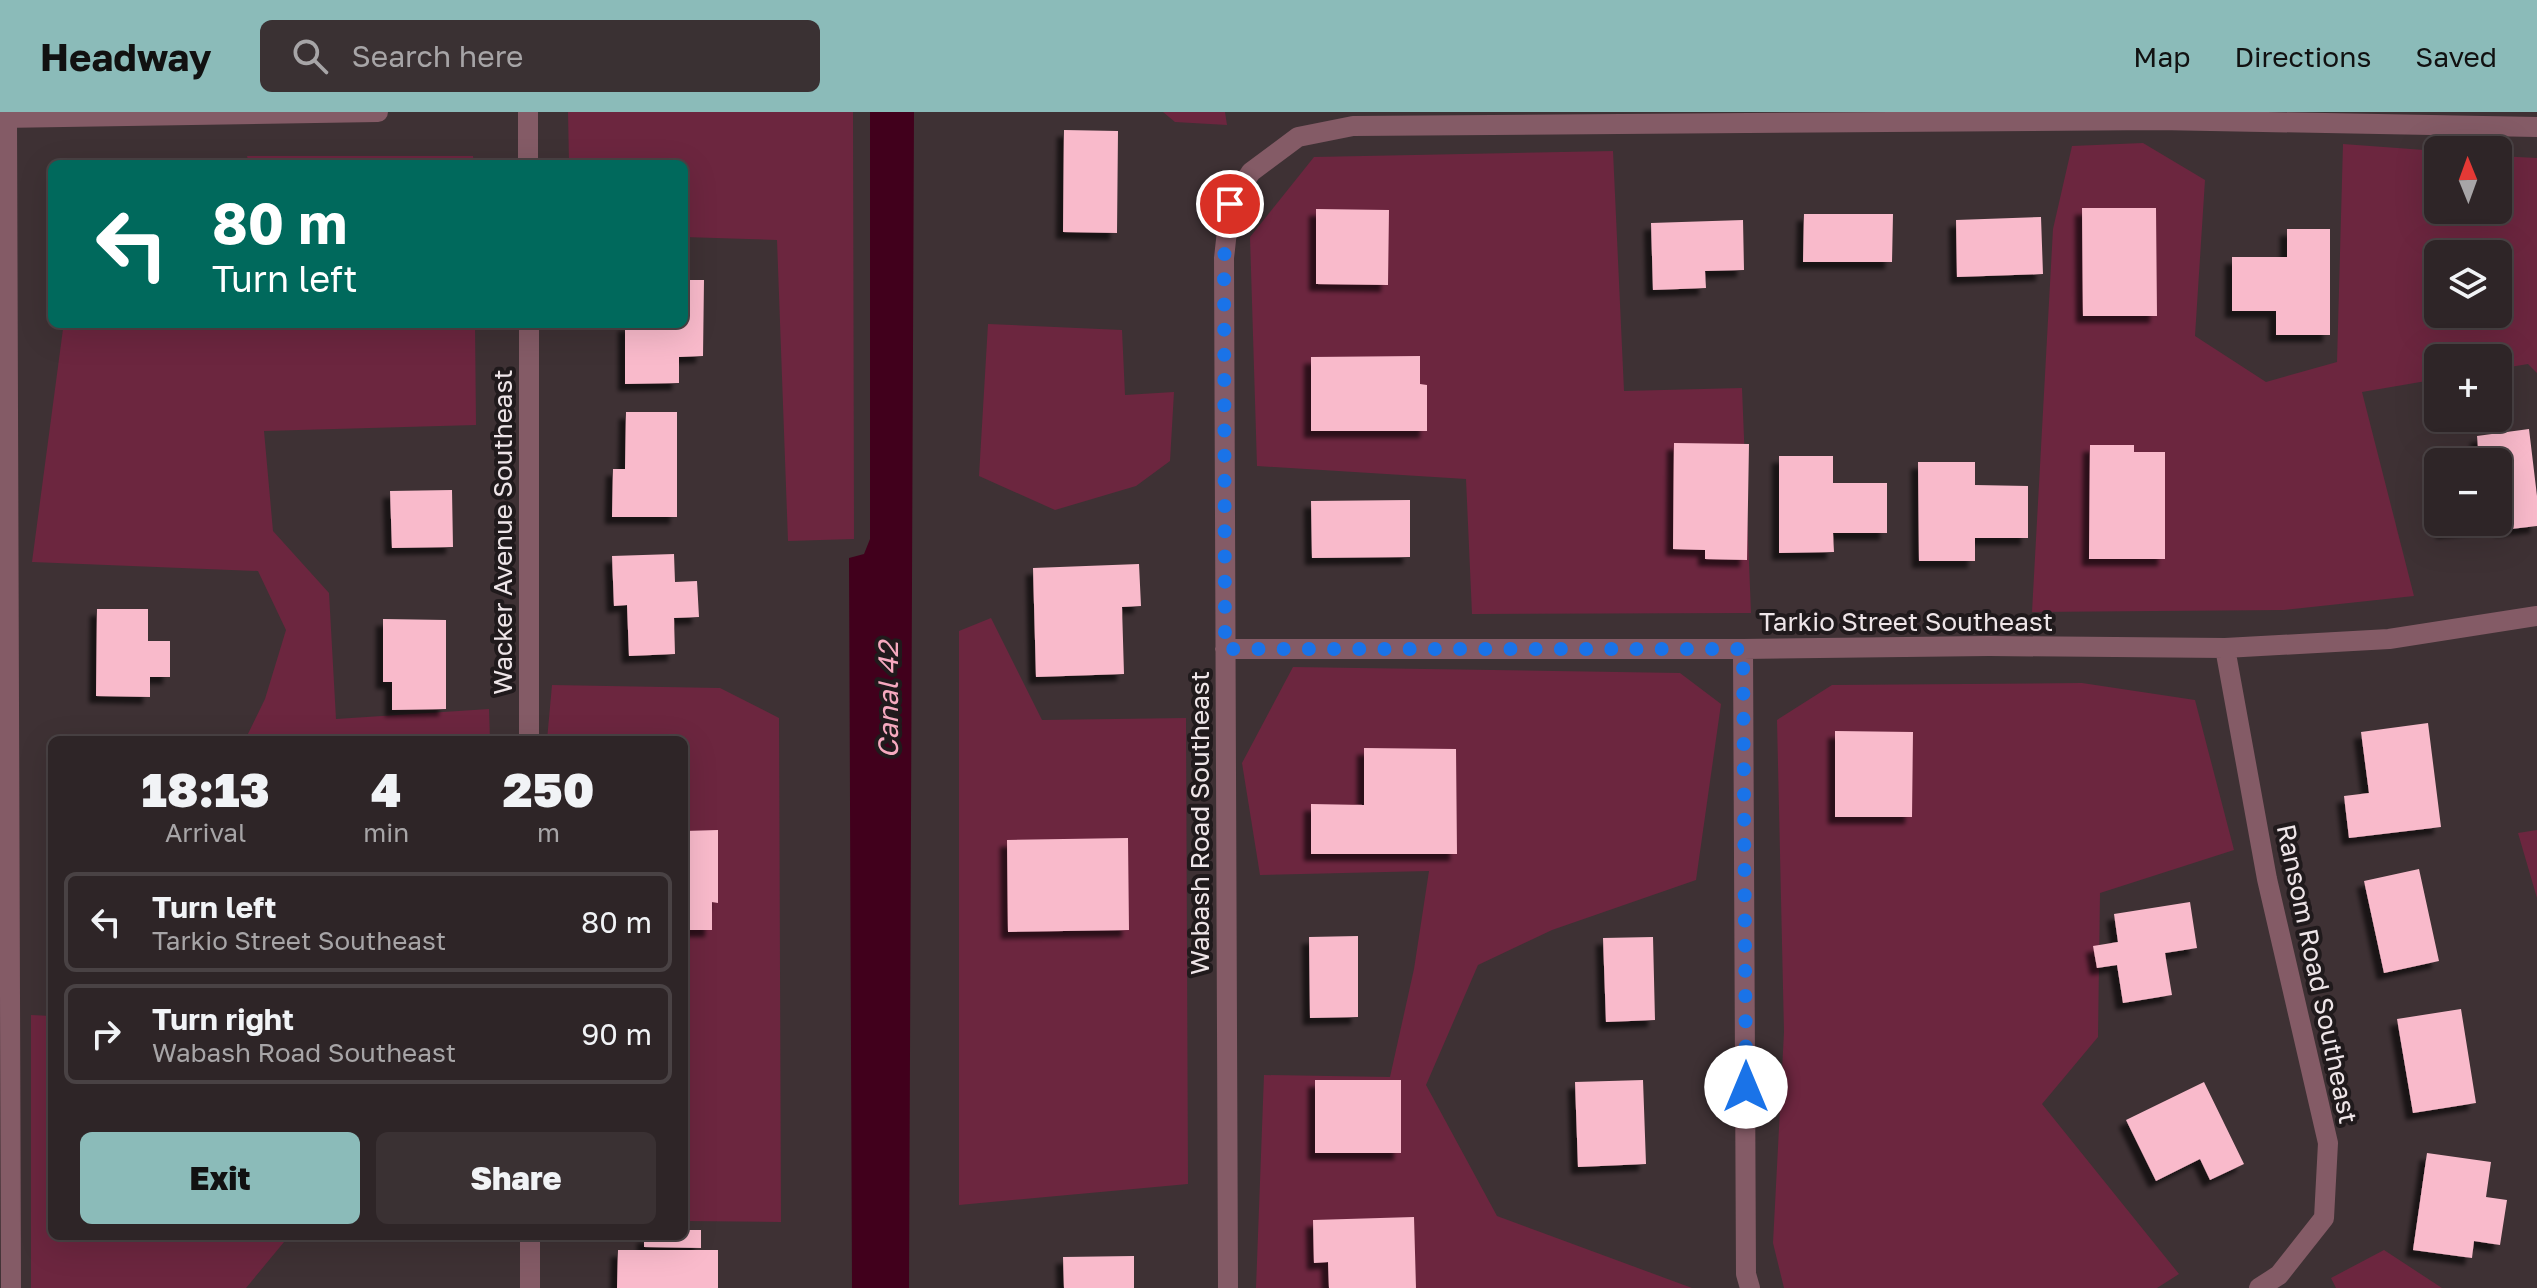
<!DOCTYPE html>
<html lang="en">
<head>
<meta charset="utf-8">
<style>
  body { margin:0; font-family:"Golos Text",sans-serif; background:#3a3133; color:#f1f3f6; height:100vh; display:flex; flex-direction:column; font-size:30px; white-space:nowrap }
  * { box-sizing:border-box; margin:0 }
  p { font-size:26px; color:#a7a5a7 }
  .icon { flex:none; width:44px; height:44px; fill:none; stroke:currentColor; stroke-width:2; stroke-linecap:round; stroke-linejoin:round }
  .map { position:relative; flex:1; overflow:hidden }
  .sheet { position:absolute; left:48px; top:624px; width:640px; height:504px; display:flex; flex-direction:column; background:#2e2527; border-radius:12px; box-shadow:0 8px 32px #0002,0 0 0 2px #494244 }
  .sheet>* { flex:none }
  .hud { position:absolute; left:48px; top:48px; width:640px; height:168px; border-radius:12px; box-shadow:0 8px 32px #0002,0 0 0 2px #494244; background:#00695c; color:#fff; overflow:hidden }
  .needle { width:52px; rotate:359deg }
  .controls { position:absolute; left:2424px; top:24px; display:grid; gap:16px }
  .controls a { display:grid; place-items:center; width:88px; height:88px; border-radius:12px; background:#2e2527; box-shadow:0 8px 32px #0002,0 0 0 2px #494244; font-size:40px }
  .pin { position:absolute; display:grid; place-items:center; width:68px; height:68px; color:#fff; margin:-34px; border:4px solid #fff; border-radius:50%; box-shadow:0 2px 8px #0007 }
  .me { position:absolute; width:88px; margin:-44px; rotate:0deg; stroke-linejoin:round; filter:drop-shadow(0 0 6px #0008) }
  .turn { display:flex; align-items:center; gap:28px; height:168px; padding:0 32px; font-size:36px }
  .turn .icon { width:104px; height:104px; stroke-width:2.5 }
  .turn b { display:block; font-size:56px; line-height:68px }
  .eta { display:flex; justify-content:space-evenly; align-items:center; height:136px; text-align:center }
  .eta b { font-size:48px; font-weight:800; line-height:56px }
  .cta { display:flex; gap:16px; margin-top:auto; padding:16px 32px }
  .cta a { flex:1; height:92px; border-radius:12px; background:#8bbbb9; color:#111; font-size:32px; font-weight:800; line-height:92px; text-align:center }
  .cta a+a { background:#3a3133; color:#f1f3f6 }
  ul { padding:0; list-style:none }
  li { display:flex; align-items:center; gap:24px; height:100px; margin:0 16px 12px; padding:0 16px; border:4px solid #494244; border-radius:12px }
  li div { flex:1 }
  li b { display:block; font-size:30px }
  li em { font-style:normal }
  header { display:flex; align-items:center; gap:48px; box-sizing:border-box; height:112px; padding:0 40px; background:#8bbbb9; color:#111 }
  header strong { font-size:38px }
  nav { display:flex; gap:44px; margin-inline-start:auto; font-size:28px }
  .search { width:560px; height:72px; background:#3a3133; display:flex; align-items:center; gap:20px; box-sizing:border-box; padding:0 28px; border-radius:12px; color:#a7a5a7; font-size:30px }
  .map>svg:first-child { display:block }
</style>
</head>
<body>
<header>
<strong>Headway</strong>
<div class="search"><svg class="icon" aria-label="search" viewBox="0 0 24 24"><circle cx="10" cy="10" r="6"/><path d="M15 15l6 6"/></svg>Search here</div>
<nav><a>Map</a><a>Directions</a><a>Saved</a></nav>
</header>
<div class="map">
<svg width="2537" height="1176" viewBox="0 0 2537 1176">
  <defs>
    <filter id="shadow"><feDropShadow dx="-7" dy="7" stdDeviation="2" flood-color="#0009"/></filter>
  </defs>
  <rect width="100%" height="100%" fill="#3e3134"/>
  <path fill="#6c263f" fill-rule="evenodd" d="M568,0H853L854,427L788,429L777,128L684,125V52H569Z
    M1163,0H1225L1227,13L1175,10Z
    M2143,31L2205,68L2195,224L2266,270L2337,250L2343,32L2438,39V98H2498V44L2537,46V261L2528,252L2498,257V246H2438V267L2362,280L2414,484L2284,498L2032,500L2053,117L2072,34ZM2438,142H2498V202H2438Z
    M1613,39L1624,279L1742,276L1751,501L1472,502L1466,367L1257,354L1250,125L1314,45Z
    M247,44H473L474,52H249Z
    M143,212H475L476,313L264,319L273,419L329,481L336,607L489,597L490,628H245L265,587L286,518L258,459L32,450L63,217Z
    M988,212L1122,218L1125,283L1174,280L1170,349L1136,374L1055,398L979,364Z
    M991,506L1042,608L1186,606L1188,1072L959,1093V519Z
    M1293,555L1680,561L1721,592L1696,768L1552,818L1478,853L1426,973L1497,1104L1692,1176H1256L1264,963L1390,965L1414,857L1429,759L1260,763L1242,651Z
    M2082,571L2195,588L2234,738L2100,781L2098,925L2042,992L2179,1162L2157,1176H1784L1773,1131L1784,920L1777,608L1832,573Z
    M552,573L720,576L779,606L781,1110L684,1109V628H547Z
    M2537,718V786L2518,721Z
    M31,903L52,904V1124H498V1128L284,1130L246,1176H31Z
    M2384,1138L2442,1176H2336L2331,1166Z"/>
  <path fill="#41001c" d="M870,0H914L909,1176H852L849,446L864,442L870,427Z"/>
  <path fill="#f9bacb" filter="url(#shadow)" d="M1064,18L1118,19L1117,121L1063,120Z
    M2082,96H2156L2157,204H2083Z
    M1316,97L1389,98L1388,173L1316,172Z
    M1804,102H1893L1892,150H1803Z
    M2041,105L2043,162L1957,165L1956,108Z
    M1743,108L1744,158L1705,159L1706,176L1653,178L1651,111Z
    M2287,117H2330V223H2276V199H2232V145H2287Z
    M684,168H704L703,244L679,245V271L625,272V212H684Z
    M1420,244V272L1427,273V319H1311V245Z
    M626,300H677V405H612L613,357H625Z
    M2529,317L2537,384V414L2502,418V413L2443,420L2442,410H2498V350H2469V348L2479,347L2477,324Z
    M1674,331L1749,332L1747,448L1705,447V438L1673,437Z
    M2090,333H2134V340H2165V447H2089Z
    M1779,344H1833V371H1887V421H1833L1834,440L1779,441Z
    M1918,350H1975V373L2028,374V426H1975V449H1919Z
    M452,378L453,435L392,436L390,379Z
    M1410,388V445L1312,446L1311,389Z
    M674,442L675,470L697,469L699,505L674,506L675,542L629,544L627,493L614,494L612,444Z
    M1139,452L1141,494L1122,495L1124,562L1036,565L1033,456Z
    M97,497H148V529H170V565H150V585L96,584Z
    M383,507L446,508V597L392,598V570H383Z
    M2428,611L2441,715L2349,726L2344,684L2369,681L2361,620Z
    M1835,619L1913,620L1912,705H1835Z
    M1364,636L1456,637L1457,742H1311V692L1364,693Z
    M718,718V791L712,790V818H684V719Z
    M1128,726L1129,818L1008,820L1007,728Z
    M2419,757L2439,849L2384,861L2364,769Z
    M2190,790L2197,836L2165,841L2172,883L2123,891L2117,853L2097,856L2093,834L2118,830L2114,802Z
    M1358,824V905L1310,906L1309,825Z
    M1653,825L1655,908L1606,910L1603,826Z
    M2461,897L2476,991L2413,1001L2397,907Z
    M1315,968H1401V1041H1315Z
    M1643,968L1646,1052L1578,1055L1575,970Z
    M2204,970L2244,1052L2210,1068L2200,1047L2156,1069L2126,1008Z
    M2427,1041L2491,1050L2486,1085L2507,1088L2500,1133L2474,1129L2472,1146L2413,1138Z
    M1414,1105L1416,1176H1329L1328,1150L1314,1151L1313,1108Z
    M684,1118H701V1136L644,1135V1124H684Z
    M618,1138H718V1176H617Z
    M1134,1144V1176H1064L1063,1145Z"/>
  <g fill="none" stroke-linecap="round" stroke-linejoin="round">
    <path stroke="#845b66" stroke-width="20" d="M528,0V52
      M0,6L378,0
      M7,6L11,1176
      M529,212V628
      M2225,536L2267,767L2328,1031L2324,1106L2279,1163L2259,1176
      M1225,537H1743L1989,534L2225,536L2389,527L2537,504
      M1743,537L1746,1162L1750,1176
      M530,1124V1176
      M1228,1176L1224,146L1230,92L1251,60L1298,25L1353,14L2159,8L2537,15"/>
  </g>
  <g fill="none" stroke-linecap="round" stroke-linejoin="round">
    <path stroke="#1a73e8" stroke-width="14" stroke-dasharray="0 25.2" d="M1230,92L1224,146L1225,537H1743L1746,975"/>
  </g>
  <g text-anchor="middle" stroke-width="8" stroke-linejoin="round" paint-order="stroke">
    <g font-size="26" fill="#eee5e8" stroke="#201a1c">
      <text transform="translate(503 420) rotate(-90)" y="9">Wacker Avenue Southeast</text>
      <text x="1906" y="519">Tarkio Street Southeast</text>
      <text transform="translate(1200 711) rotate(-90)" y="9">Wabash Road Southeast</text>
      <text transform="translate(2317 862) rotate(78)" y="9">Ransom Road Southeast</text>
    </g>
    <g font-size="28" font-style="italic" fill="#f6a9bf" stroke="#201a1c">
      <text transform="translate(888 588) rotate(-90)" y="10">Canal 42</text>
    </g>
  </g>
</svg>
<div class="controls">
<a><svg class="needle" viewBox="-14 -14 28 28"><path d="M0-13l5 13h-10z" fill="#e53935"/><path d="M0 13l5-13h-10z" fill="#a7a5a7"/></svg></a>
<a><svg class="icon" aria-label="layers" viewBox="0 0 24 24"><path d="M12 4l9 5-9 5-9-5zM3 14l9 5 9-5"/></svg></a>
<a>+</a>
<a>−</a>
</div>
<div class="pin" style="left:1230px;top:92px;background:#d93025"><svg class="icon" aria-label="arrive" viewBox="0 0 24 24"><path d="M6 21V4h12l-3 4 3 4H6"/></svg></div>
<svg class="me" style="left:1746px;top:975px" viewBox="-20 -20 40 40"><circle r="19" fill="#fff"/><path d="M0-13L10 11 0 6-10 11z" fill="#1a73e8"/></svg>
<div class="hud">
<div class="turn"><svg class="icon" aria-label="left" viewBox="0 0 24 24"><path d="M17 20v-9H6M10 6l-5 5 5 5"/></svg><div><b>80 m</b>Turn left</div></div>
</div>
<section class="sheet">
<div class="eta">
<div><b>18:13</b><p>Arrival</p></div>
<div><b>4</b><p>min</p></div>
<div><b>250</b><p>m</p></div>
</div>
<ul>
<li><svg class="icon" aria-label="left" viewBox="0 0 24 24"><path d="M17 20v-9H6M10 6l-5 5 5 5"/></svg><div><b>Turn left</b><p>Tarkio Street Southeast</p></div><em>80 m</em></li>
<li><svg class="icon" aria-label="right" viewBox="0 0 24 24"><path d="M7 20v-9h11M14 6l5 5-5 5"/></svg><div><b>Turn right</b><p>Wabash Road Southeast</p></div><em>90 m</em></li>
</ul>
<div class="cta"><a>Exit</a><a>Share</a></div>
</section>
</div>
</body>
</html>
